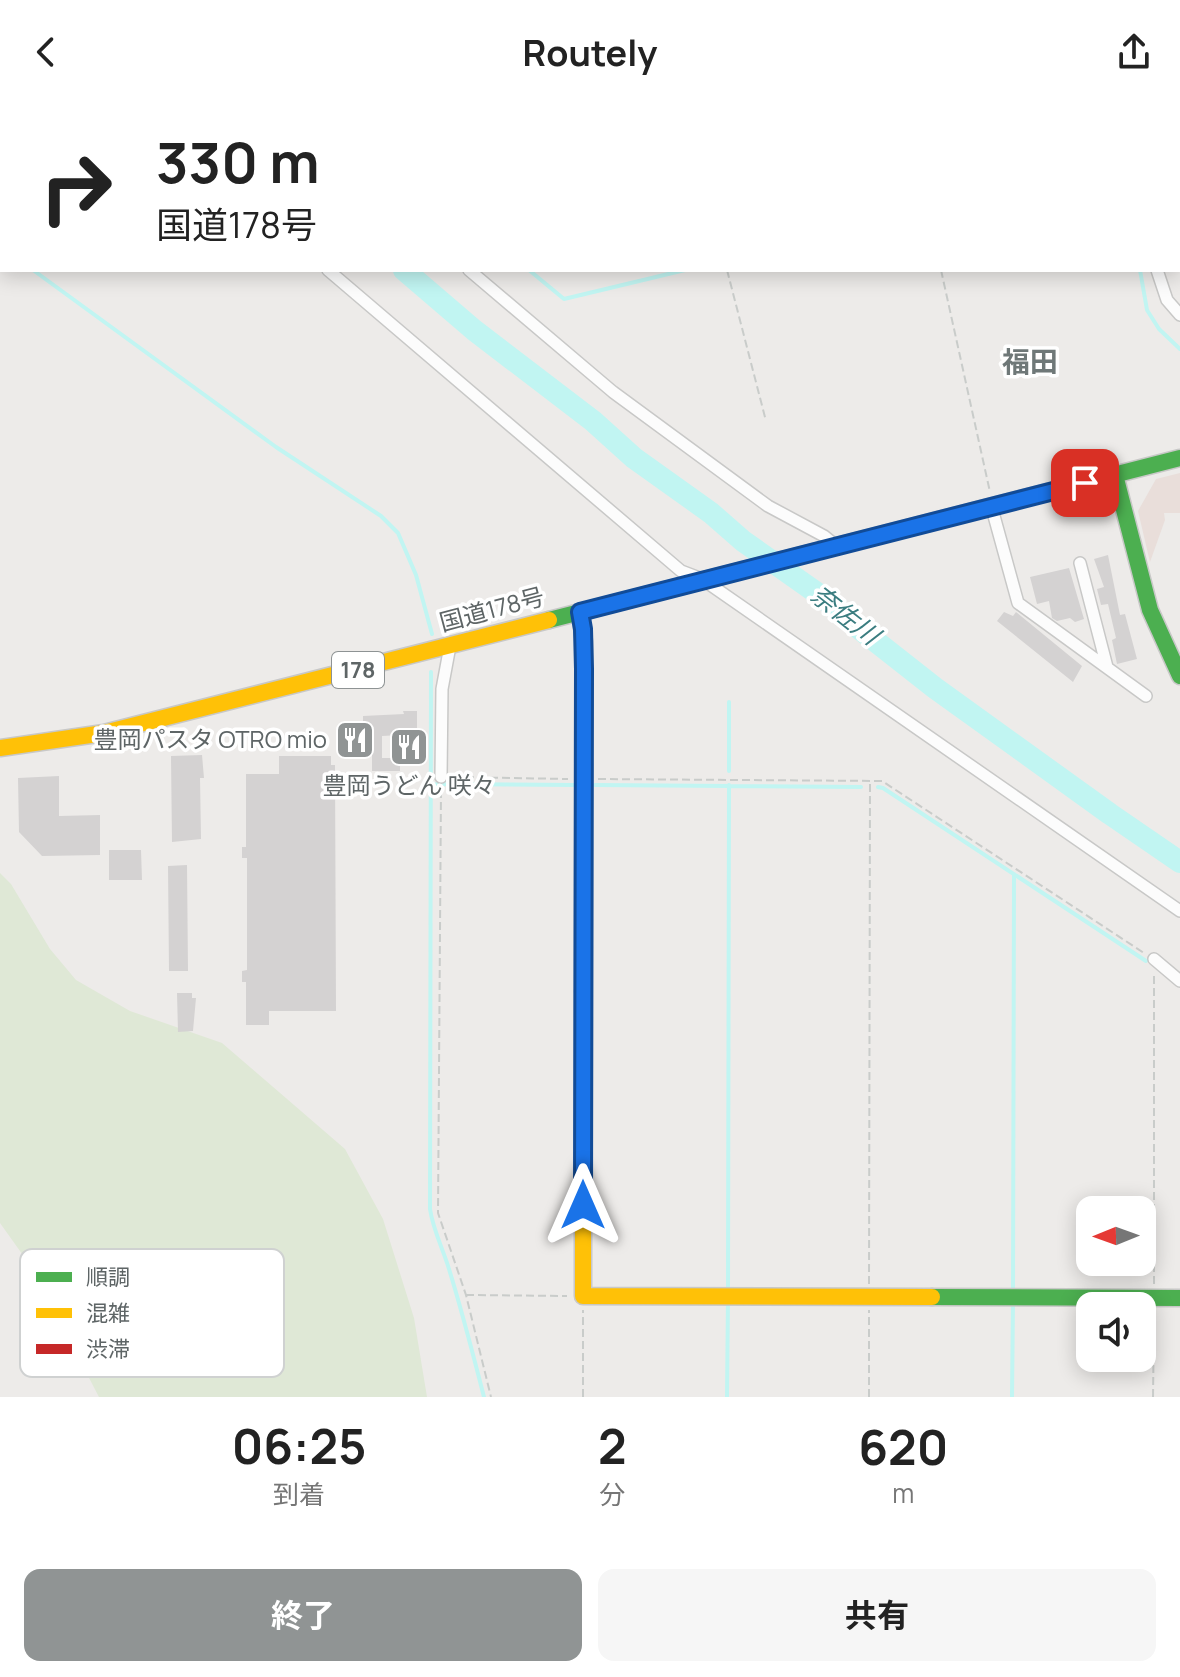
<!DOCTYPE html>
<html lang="ja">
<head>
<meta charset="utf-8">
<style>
  body { margin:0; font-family:Manrope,"Noto Sans JP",sans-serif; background:#f6f6f6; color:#222; height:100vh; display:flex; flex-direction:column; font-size:30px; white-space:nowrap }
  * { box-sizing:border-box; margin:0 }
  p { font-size:26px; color:#767676 }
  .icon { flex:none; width:44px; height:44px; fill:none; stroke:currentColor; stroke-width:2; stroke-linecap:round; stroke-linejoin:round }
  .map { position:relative; height:1293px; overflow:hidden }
  .panel { display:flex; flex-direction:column; background:#fff; flex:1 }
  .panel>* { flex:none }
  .hud { position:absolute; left:0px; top:0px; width:1180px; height:168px; box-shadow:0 4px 20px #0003; background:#fff; color:#222; overflow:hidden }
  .needle { width:52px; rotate:269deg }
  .buttons { position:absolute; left:1076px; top:1092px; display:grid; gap:16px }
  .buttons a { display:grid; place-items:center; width:80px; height:80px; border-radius:16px; background:#fff; box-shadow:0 4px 20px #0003; font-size:40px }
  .pin { position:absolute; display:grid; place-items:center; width:68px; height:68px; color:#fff; margin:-34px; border-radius:16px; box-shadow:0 4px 12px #0006 }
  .me { position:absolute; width:88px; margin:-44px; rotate:0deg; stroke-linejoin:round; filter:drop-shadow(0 0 6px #0008) }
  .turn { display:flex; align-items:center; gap:28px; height:168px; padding:0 24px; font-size:36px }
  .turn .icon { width:104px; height:104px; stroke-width:2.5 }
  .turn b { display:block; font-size:56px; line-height:68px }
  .eta { display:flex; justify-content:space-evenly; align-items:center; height:136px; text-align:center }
  .eta b { font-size:48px; font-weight:700; line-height:56px }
  .action { display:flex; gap:16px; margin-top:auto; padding:16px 24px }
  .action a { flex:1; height:92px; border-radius:16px; background:#909494; color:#fff; font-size:32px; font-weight:700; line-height:92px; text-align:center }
  .action a+a { background:#f6f6f6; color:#222 }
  header { display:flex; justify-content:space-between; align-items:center; height:104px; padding:0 24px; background:#fff; font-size:36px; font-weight:700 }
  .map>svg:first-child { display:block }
</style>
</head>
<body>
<header><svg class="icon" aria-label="back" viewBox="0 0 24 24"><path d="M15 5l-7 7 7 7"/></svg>Routely<svg class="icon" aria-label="share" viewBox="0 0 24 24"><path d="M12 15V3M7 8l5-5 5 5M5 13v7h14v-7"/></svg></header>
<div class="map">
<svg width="1180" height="1293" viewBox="0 0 1180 1293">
  <rect width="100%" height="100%" fill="#edebe9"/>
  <path fill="#e9deda" d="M1180,369V409H1164L1165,416L1150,458L1138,407L1156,375Z"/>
  <path fill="#dfe8d6" d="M0,769L11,780L50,845L76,876L130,907L222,939L345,1045L383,1115L414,1214L427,1293H99L30,1161L0,1119Z"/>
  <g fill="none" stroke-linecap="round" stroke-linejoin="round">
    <path stroke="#c1f5f2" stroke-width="4" d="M360,0L362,2
      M0,136L2,139
      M33,166L276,343L381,412L398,429L416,471L432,530
      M529,166L564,195L685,166
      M1140,166L1147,206L1159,225L1180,245
      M431,568L430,1105C433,1126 443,1145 449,1165C462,1207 473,1250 484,1293
      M729,598V667
      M431,680L574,681
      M595,681L861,683
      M878,683L883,684L1146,857
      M728,1187L729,681
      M1013,1188L1014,770
      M727,1293L728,1195
      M1012,1293L1013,1197"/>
    <path stroke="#c1f5f2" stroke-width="22" d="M218,0L220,2
      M404,166L474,226L593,317L634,354L711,409L743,437L824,494L846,514L935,584L1110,710L1180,758"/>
  </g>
  <path fill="#d4d2d2" d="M1108,451L1120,511L1125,510L1137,555L1117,560L1112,536L1116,534L1108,500L1101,501L1097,485L1104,483L1094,455Z
    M1069,464L1084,515L1075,518L1070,514L1057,517L1052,514L1049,497L1037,500L1030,473Z
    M1004,508L1013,512L1016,508L1082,562L1073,578L997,517Z
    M403,607H417V652L400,653V631L382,632V654H400V667H372V645L357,646V642H350V629H363V612L404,610Z
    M202,651L204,674H200L201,735L172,738L171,652Z
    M279,652H331V661H335L336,907H269V921H246V878H242V867L247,866V754H242V743H246V670H279Z
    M59,672V712L100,711V751L42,752L19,728L18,674Z
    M109,746H141L142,776H109Z
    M187,761L188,867H169L168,762Z
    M177,889H192V894H196L193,927L178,928Z"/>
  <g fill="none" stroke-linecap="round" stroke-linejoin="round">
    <g stroke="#c8c8c7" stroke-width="14">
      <path id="street" d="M147,0L149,2
        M286,0L289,2
        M328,166L681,467L702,475L1180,807
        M469,166L613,288L768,402L824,432L835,441
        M1157,166L1167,196L1180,211
        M991,401L1018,499L1146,592
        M1080,459L1107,563
        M441,673L442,585L450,542
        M1154,855L1180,877"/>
    </g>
    <g stroke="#c8c8c7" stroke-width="19">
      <path id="fast" d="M1115,371L1150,506L1180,572
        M549,516L1180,354
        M932,1193L1180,1194"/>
    </g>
    <g stroke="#c8c8c7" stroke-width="19">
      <path id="slow" d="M0,644L104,629L549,516
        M583,887V1192L932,1193"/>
    </g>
    <g stroke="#c8c8c7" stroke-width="19">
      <path id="jam" d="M580,508L584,538L583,887"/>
    </g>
    <path stroke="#c9ccca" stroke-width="2" stroke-dasharray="8 4" stroke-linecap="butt" d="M479,0V2
      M683,0V2
      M901,0V2
      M1060,0V2
      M573,166H574
      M727,166L766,317
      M941,166L990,388
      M454,673L568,675
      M598,675L882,677L1144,849
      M441,686L438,1109L466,1191L491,1293
      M869,1180L870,678
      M1154,1180V870
      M466,1191L567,1192
      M583,1293V1206
      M869,1293V1206
      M1153,1293L1154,1210"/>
    <use href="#street" stroke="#fcfcfc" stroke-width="11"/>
    <use href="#fast" stroke="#4caf50" stroke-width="16"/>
    <use href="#slow" stroke="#ffc107" stroke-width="16"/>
    <use href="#jam" stroke="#c62828" stroke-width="16"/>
  </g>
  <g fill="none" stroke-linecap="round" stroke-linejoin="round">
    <g stroke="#114b97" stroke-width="20">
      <path id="route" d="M583,1101L584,565L583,525L580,508L1085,379"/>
    </g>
    <use href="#route" stroke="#1a73e8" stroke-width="14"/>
  </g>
  <defs>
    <g id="restaurant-square" transform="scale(2)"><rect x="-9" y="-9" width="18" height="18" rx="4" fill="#909494" stroke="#fff"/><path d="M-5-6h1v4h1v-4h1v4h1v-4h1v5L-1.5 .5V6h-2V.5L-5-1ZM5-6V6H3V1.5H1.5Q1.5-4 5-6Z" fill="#fff"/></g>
  </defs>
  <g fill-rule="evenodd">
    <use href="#restaurant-square" x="355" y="636"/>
    <use href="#restaurant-square" x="409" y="643"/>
  </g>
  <g text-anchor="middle" stroke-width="7" stroke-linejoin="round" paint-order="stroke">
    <rect fill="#fff" stroke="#8e9394" stroke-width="2" x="332" y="548" width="52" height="36" rx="6"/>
    <g font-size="22" font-weight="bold" fill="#5e6566">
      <text x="358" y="574">178</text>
    </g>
    <g font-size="24" fill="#5e6566" stroke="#fff">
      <text transform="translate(492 506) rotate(-15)" y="8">国道178号</text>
    </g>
    <g font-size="24" fill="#5e6566" stroke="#fff" text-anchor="end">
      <text x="327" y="644">豊岡パスタ OTRO mio</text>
      <text x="409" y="690" text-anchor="middle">豊岡うどん 咲々</text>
    </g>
    <g font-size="26" font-style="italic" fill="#3b7d80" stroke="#fff">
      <text transform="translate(845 511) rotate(38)" y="9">奈佐川</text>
    </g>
    <g font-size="28" font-weight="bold" fill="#6f7878" stroke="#fff">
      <text x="1030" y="268">福田</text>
    </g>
  </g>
  <rect x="20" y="1145" width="264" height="128" rx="12" fill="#fff" stroke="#cfd1d1" stroke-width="2"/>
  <rect x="36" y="1168" width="36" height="10" fill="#4caf50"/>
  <rect x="36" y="1204" width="36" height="10" fill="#ffc107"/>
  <rect x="36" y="1240" width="36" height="10" fill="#c62828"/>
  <g font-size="22" fill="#5e6566">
    <text x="86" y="1181">順調</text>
    <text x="86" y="1217">混雑</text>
    <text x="86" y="1253">渋滞</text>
  </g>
</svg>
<div class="buttons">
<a><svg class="needle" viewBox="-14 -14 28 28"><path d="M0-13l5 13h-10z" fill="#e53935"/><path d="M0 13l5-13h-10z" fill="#767676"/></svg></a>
<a><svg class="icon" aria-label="sound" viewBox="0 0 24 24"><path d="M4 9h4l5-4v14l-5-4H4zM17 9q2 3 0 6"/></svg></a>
</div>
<div class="pin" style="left:1085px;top:379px;background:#d93025"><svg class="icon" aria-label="arrive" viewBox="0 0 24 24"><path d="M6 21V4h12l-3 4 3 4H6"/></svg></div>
<svg class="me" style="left:583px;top:1101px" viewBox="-20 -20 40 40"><path d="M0-17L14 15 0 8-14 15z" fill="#1a73e8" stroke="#fff" stroke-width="4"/></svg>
<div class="hud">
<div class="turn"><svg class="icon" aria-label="right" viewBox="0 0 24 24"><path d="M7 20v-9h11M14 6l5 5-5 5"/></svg><div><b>330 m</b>国道178号</div></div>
</div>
</div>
<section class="panel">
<div class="eta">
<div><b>06:25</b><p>到着</p></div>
<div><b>2</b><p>分</p></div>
<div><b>620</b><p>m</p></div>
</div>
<div class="action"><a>終了</a><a>共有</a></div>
</section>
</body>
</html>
